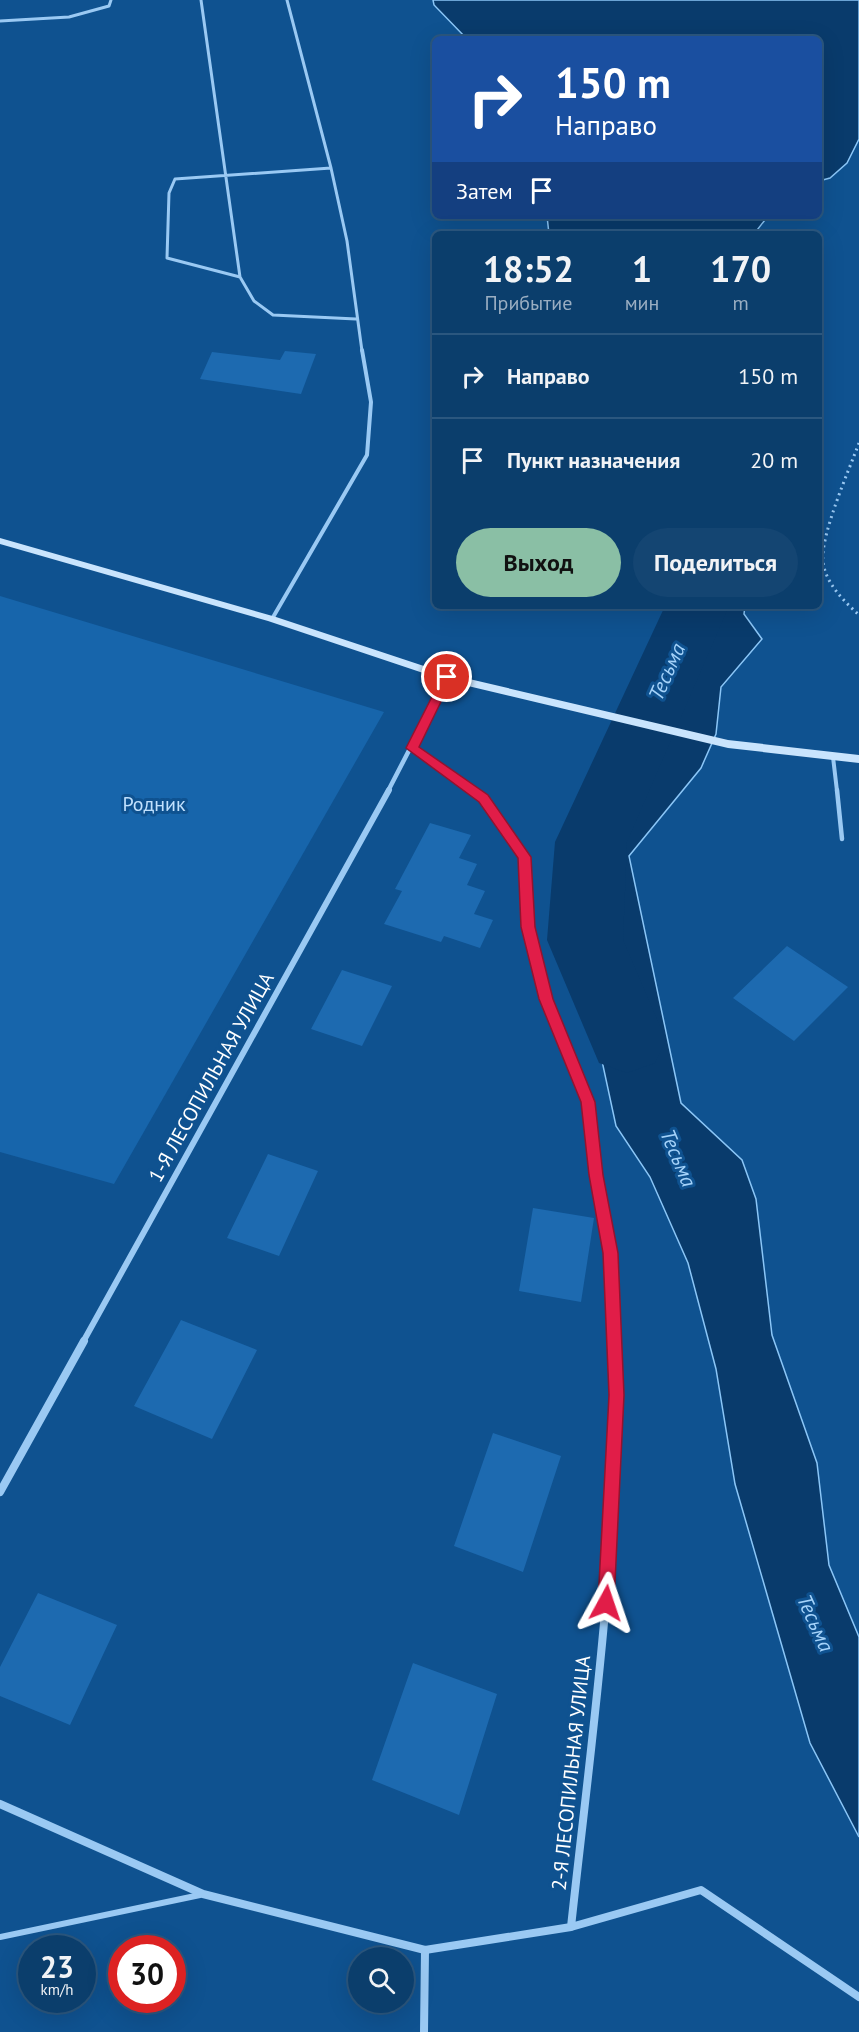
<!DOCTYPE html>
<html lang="ru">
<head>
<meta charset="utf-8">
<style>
  body { margin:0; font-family:"PT Sans",sans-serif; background:#144572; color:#f1f3f6; height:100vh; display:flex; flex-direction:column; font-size:22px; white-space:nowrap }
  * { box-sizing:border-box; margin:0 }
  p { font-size:20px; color:#9aaec2 }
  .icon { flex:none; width:33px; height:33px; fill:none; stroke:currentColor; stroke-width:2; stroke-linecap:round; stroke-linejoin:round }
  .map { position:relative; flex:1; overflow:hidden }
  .sheet { position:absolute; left:432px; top:231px; width:390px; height:378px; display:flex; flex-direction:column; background:#0b3e6c; border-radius:9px; box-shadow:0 6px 24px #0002,0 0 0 2px #2b577f }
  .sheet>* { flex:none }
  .banner { position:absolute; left:432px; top:36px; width:390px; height:183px; border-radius:9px; box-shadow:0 6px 24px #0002,0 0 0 2px #2b577f; background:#1a4fa0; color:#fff; overflow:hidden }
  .fabs { position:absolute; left:348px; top:1947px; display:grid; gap:12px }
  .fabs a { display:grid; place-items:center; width:66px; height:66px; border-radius:50%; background:#0b3e6c; box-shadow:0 6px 24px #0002,0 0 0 2px #2b577f; font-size:30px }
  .speed { position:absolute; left:18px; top:1935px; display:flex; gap:12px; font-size:30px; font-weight:700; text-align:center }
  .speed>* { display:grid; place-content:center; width:78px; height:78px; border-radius:50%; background:#0b3e6c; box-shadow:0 6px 24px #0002,0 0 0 2px #2b577f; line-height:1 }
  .speed small { font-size:15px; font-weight:400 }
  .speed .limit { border:9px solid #d22; background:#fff; color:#111 }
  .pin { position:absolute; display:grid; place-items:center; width:51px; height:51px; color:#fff; margin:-26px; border:3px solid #fff; border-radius:50%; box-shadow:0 2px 6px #0007 }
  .me { position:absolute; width:66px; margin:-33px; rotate:5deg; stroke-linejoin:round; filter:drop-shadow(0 0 4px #0008) }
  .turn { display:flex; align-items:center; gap:21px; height:126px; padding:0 24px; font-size:27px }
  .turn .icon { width:78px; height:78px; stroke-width:2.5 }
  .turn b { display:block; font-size:42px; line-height:51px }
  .then { display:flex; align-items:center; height:57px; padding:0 24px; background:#0003; gap:12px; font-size:22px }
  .eta { display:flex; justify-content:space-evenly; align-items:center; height:102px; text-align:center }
  .eta b { font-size:36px; font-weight:700; line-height:42px }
  .action { display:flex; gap:12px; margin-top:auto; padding:12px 24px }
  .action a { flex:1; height:69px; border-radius:36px; background:#8abfa5; color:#111; font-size:24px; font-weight:700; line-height:69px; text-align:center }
  .action a+a { background:#144572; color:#f1f3f6 }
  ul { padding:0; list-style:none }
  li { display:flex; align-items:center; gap:18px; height:84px; padding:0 24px; border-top:2px solid #2b577f }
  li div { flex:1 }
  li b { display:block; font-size:22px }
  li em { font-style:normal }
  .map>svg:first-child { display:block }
</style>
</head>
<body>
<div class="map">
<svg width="859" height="2032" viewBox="0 0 859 2032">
  <rect width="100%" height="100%" fill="#0f5290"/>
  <path fill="#1765ab" d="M0,596L384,712L114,1184L0,1152Z"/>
  <path fill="#093b6c" stroke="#8bc6f7" stroke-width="1.5" d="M433,0H859V139L847,163L830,178L819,181V39H467L434,5Z
    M547,216H768L754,234H549Z
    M693,606H745L744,614L762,639L721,687L716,734L701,768L629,856L681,1103L742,1160L756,1199L772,1335L817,1463L829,1565L859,1637V1837L810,1743L735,1484L716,1369L688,1263L650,1177L616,1126L593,1019L571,982L586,937V911L580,888L612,805L633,769L652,711L663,660L683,630Z"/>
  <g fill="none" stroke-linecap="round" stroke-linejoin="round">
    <path fill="#093b6c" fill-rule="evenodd" d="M665,606H729L627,842L623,940L666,1040L655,1063L627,1073L599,1063L547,940L555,842Z"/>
  </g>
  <path fill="#1d6ab0" d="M285,351L316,354L301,394L200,379L212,352L280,360Z
    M430,823L471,835L459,858L477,864L467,885L485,891L474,914L493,920L480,948L444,936L441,942L384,924L402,891L395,889Z
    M787,946L848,987L794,1041L733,998Z
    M342,970L392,986L362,1046L311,1029Z
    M268,1154L318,1171L279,1256L227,1238Z
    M533,1208L594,1218L581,1302L519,1291Z
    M181,1320L257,1350L212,1439L134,1406Z
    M493,1433L561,1456L523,1572L454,1546Z
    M38,1593L117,1625L70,1725L0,1696V1667Z
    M413,1663L497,1694L459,1815L372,1780Z"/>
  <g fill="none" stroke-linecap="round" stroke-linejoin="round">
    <path stroke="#9ac9f3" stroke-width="3" stroke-dasharray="2 4" stroke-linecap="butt" d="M859,443C849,470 820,536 823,562C826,584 844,601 859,615"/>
    <path stroke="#9ac9f3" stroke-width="3" d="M201,0L240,277
      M287,0L331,168L347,241L362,351
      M0,21L69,17L109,6L111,0
      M331,168L175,179L169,193L167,258L240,277L254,301L273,315L356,319"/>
    <path stroke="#9ac9f3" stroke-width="4" d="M272,619L367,455L371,402L362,350
      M833,757L837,791"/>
    <path stroke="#9ac9f3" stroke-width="4.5" d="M837,790L842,839"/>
    <path stroke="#9ac9f3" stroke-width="6" d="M0,1937L200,1895"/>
    <path stroke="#9ac9f3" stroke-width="4.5" d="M412,748L473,791
      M388,791L447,677"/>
    <path stroke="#9ac9f3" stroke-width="6" d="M471,790L483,798L525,857L528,927L546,999L588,1102L596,1175L611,1253L614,1342
      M83,1342L389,790"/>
    <path stroke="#9ac9f3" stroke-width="8" d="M0,1492L84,1341
      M0,1804L203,1894L425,1950L571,1927L701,1890L859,1997
      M571,1927C592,1733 621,1537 614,1341
      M424,2032L425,1950"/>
    <path fill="#c9e4fd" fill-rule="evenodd" d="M0,538L276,617L448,674L728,740L859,755V763L728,748L447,681L268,621L0,544Z"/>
  </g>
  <path fill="#e11d48" stroke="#92132f" stroke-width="1.5" d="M447,673L453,677L419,747L488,795L531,857L535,927L553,999L595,1102L603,1175L618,1253L624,1395L614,1603L612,1609L606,1612L600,1609L598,1603L609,1395L603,1253L589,1175L581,1102L539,999L521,927L518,858L479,802L406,748L442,677Z"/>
  <g text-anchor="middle" stroke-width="6" stroke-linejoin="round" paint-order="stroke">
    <g font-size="20" fill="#c1e1fe" stroke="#0f5290">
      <text x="154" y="811">Родник</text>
    </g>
    <g font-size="20" fill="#fff" stroke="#0f5290">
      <text transform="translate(211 1077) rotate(-61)" y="7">1-Я ЛЕСОПИЛЬНАЯ УЛИЦА</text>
      <text transform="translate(571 1773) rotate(-84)" y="7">2-Я ЛЕСОПИЛЬНАЯ УЛИЦА</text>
    </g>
    <g font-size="21" font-style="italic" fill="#a5d3fa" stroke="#0f5290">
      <text transform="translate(667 672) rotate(-66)" y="7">Тесьма</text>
      <text transform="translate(678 1158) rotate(67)" y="7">Тесьма</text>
      <text transform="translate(815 1623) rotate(66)" y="7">Тесьма</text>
    </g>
  </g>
</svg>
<div class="fabs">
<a><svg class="icon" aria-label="search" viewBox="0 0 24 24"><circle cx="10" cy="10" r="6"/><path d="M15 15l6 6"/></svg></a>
</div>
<div class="speed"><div>23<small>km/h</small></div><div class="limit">30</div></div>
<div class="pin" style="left:447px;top:677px;background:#d93025"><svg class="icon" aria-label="arrive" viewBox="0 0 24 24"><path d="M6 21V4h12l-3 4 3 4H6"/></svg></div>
<svg class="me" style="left:606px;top:1603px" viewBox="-20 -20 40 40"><path d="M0-17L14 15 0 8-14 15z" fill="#e11d48" stroke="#fff" stroke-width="4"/></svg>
<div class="banner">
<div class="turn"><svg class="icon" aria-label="right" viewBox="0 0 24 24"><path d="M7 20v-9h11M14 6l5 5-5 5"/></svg><div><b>150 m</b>Направо</div></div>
<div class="then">Затем<svg class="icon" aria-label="arrive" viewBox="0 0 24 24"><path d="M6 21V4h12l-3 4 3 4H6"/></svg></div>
</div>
<section class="sheet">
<div class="eta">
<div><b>18:52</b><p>Прибытие</p></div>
<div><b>1</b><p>мин</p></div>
<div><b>170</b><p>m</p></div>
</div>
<ul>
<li><svg class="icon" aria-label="right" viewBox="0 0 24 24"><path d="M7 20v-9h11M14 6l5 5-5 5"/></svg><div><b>Направо</b></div><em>150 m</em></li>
<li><svg class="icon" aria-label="arrive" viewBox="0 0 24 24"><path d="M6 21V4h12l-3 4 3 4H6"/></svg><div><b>Пункт назначения</b></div><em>20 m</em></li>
</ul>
<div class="action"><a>Выход</a><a>Поделиться</a></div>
</section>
</div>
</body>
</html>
